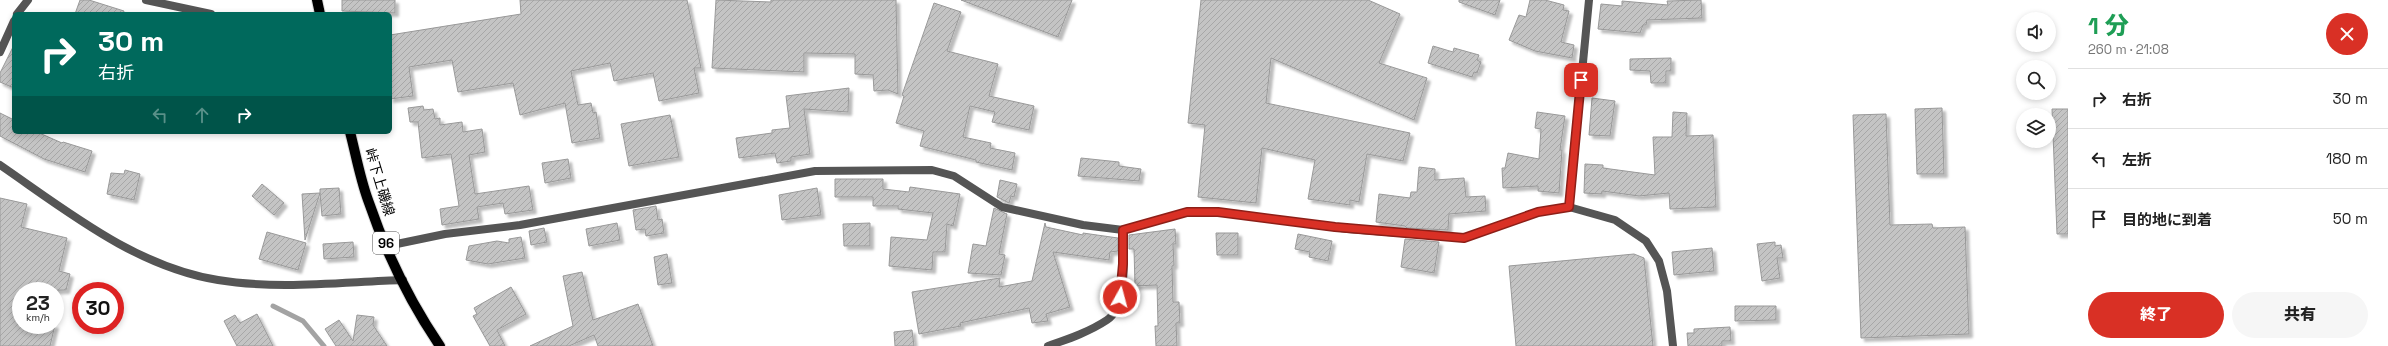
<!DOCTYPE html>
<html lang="ja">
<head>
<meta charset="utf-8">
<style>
  body { margin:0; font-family:"Space Grotesk","Noto Sans JP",sans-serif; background:#f6f6f6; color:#222; height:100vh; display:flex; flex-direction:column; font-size:15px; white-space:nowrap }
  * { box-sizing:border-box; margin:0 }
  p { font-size:13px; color:#767676 }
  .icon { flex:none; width:22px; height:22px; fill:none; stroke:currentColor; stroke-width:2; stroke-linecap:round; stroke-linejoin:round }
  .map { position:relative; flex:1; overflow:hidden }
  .drawer { display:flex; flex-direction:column; background:#fff; width:320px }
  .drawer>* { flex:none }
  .guide { position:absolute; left:12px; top:12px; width:380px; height:122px; border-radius:6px; box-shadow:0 2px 6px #0003; background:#00695c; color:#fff; overflow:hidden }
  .controls { position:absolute; left:2016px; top:12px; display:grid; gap:8px }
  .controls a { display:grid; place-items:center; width:40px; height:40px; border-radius:50%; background:#fff; box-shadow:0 2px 6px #0003; font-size:20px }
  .speed { position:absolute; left:12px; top:282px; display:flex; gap:8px; font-size:20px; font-weight:700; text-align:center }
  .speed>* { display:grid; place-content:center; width:52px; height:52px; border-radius:50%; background:#fff; box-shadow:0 2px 6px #0003; line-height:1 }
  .speed small { font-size:10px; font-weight:400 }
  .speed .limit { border:6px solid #d22; background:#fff; color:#111 }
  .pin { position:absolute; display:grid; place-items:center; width:34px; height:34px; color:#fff; margin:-17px; border-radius:8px; box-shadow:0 2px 6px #0006 }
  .me { position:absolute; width:44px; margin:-22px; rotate:7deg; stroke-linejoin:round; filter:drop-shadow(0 0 3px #0008) }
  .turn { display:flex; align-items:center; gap:14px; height:84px; padding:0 20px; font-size:18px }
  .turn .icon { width:52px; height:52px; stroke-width:2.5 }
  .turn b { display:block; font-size:28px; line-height:34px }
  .lanes { display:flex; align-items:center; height:38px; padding:0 20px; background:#0003; justify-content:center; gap:20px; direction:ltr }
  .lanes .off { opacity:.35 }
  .round { display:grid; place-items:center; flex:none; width:42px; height:42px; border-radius:21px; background:#f6f6f6 }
  .head { display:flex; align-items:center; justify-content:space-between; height:68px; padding:0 20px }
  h1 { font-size:24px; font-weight:800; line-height:30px; color:#1e9e55 }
  .button { display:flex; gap:8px; margin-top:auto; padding:8px 20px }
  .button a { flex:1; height:46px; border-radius:24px; background:#d93025; color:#fff; font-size:16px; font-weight:800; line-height:46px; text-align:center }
  .button a+a { background:#f6f6f6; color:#222 }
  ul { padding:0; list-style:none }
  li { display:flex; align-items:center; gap:12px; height:60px; padding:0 20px; border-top:1px solid #e0e0e0 }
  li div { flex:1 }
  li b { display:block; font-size:15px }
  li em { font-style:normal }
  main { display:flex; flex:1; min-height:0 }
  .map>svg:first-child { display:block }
</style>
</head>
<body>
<main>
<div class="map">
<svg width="2068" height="346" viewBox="0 0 2068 346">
  <defs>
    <pattern id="building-hatch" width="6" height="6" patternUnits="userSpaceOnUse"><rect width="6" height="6" fill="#c4c4c4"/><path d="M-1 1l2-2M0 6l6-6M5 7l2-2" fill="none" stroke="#a7a7a7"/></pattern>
    <filter id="shadow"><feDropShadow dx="3.5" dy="3.5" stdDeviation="1" flood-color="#0004"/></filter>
  </defs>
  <rect width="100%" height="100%" fill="#fff"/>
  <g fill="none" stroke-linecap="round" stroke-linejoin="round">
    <path stroke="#a3a3a3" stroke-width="5" d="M273,306L303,321L324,346"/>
  </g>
  <path fill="url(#building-hatch)" stroke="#999" filter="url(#shadow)" d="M80,0H89L124,11L123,14H75Z
    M342,0H395V13L342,11Z
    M520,0H687L701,68H694L699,93L659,101L653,73L614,81L610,63L571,71L578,105L591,103L593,113L596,112L600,138L572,143L565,103L520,115L513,83L458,92L452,60L409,67L413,96L390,99V35L521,14Z
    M716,0L771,2V0H896L898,94L888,90L874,91L873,75L855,74V54L804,53V72L712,68Z
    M961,0H1072L1058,37Z
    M1201,0H1368L1400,14L1379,63L1427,78L1414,120L1271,58L1266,103L1410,133L1403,161L1367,154L1359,202L1350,200V205L1308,199L1315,160L1262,148L1256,203L1198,197L1205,125L1188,123Z
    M1459,0H1500L1495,15L1459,2Z
    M1530,0H1545L1564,5L1563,10L1569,11L1561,42L1574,45L1572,58L1535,51L1509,40L1519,15L1526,17Z
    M1701,0L1702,18L1647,20L1646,25H1643L1640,33L1598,29L1601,4L1622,6V1L1668,5L1667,1Z
    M934,3L961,12L947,51L998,64L989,96L1034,106L1029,130L992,122L995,112L970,106L963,137L991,143L990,148L1015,153L1012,170L976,162V160L920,146L924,131L896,123L904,96L902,95Z
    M14,45V88L0,82V73Z
    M1433,46L1453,52L1454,48L1479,55L1477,60L1481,62L1477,73L1474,72L1472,77L1428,63Z
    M1671,58V71H1666V83H1651L1650,71L1630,70V59Z
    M849,88L848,112L804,109L810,154L791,157V161L777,163L775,153L739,158L736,138L772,133V130L790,128L786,96Z
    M1592,98L1615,101L1610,136L1589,135Z
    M423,106L424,110L433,109L435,119L440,118V125L462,122L463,132L482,129L485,152L469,155L475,194L529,186L533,210L505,214L503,203L477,207L479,219L442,225L440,209L459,206L451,154L422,158L418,122H410L408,108Z
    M1942,108L1944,174H1917L1915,109Z
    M2052,109H2068V234H2057Z
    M1537,112L1565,116L1560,150H1562L1559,193L1538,191V186L1503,188L1502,168H1505L1508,153L1539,159L1541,129L1535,128Z
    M1673,112L1687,113L1686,136L1713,135L1716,207L1670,209L1669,193L1639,196L1602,191V194L1584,193L1585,164L1603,165V168L1655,175L1653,137H1672Z
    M0,113L14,120V132H37L62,143L63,142L92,151L85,172L44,159L0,136Z
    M1886,114L1890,225L1932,224L1933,228L1965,227L1969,334L1861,338L1853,115Z
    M670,115L679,157L629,166L621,124Z
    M1081,158L1119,162V166L1141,169L1139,181L1078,176Z
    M568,159L571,178L545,183L542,163Z
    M1419,167L1435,169V180L1464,178L1466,197L1485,196L1486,211L1449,214L1448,230L1407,228L1405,226L1376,222L1379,194L1410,198L1411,192H1417Z
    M125,170L140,174L134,200L107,194L111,173L124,174Z
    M835,179H883V189L909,192L910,187L960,194L953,226L947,224L945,252H933L932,270L889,266L891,237L927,240L933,213L898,209V206H873V197H835Z
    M1000,180L1017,184L1014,197L1011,196L1009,203L997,197Z
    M262,184L284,203L274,215L252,196Z
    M339,188L341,214L322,216L320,193L305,240L302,194L320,193V189Z
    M817,188L821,215L782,220L779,195Z
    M0,198L27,204L21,227L67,238L59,271L70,274L66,290L21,291V325H55L50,346H0Z
    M656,206L658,220L662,219L664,233L646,236L645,229L636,230L633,210Z
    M994,208L1007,214L999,254L1005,255L1001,275L968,273L973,244L986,246Z
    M617,223L620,240L589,246L586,229Z
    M870,223V246H844L843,224Z
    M1045,223L1046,227L1083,235V233L1118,238V251L1110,252L1109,260L1053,252L1070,307L1046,314L1048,321L1032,323L1029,308L960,323L961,326L919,334L912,292L1000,278L999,287L1032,281Z
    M544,228L547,242L531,245L529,231Z
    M1175,229L1176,244H1173L1174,265L1172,266L1173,302H1179L1180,323H1176L1177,346H1156L1155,326H1158L1157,285L1135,286L1134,249H1129V235Z
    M267,232L306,243L298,270L259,259Z
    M1216,233H1238V255H1217Z
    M1298,234L1332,241L1328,261L1309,257L1310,252L1295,249Z
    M521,237L525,258L488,264L466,260L469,246L497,241L509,243V239Z
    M1405,239L1439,242L1434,273L1401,267Z
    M353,242L354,257L324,259L323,244Z
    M1775,242V246L1781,245L1783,258H1777L1780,278L1762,281L1757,244Z
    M1712,248L1714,271L1674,275L1672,252Z
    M667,254L672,283L658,285L654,257Z
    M1634,254L1644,258L1653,346H1516L1509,266Z
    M582,272L593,320L638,304L653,346H598L594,335L569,346H530L573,326L563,276Z
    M511,287L526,314L497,330L505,346H490L473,316L477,314L474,308Z
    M1735,306H1776V320L1735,321Z
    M257,314L273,346H237L224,321L235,315L240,323Z
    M357,315L374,317L373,325L387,346H336L325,329L339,320L353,341Z
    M1730,327L1731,341H1722V346H1688L1687,333H1694V329Z
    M912,330L914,346H895L894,332Z"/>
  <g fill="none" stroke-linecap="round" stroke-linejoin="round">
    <g stroke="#dbdbdb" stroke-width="12">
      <path id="primary" d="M317,0L320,14
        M350,132C356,155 360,178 368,200C385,250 410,302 440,346"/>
    </g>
    <path stroke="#555" stroke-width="8" d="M146,0L211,14
      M17,14L28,0
      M0,52L14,21
      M1569,207L1589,0
      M387,246L445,234L520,225L815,171L932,170L954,176L1002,207L1083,225L1123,230L1187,212H1218L1348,229L1464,238L1538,212L1569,207L1615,220L1646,241L1659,261L1667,291L1673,346
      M1048,346C1068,339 1089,332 1107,320C1129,305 1123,254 1123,230"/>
    <path stroke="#555" stroke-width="8" d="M0,165C67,211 136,267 218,280C278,290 342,282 403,280"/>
    <use href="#primary" stroke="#000" stroke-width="10"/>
  </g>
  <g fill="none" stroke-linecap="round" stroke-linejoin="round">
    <g stroke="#8d1f18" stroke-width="10">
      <path id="route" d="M1120,297L1123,264V230L1187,212H1218L1335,227L1464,238L1538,212L1569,207L1581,80"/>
    </g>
    <use href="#route" stroke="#d93025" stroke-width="7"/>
  </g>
  <g text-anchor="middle" stroke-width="3" stroke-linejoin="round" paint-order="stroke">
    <rect fill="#fff" stroke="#4c4c4c" stroke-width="1" x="373" y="232" width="26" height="22" rx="3"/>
    <g font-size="13" font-weight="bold" fill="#000">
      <text x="386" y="248">96</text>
    </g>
    <g font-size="14" fill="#000" stroke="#fff">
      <text transform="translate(380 182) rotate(73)" y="5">峠下上磯線</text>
    </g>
  </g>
</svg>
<div class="controls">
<a><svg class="icon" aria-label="sound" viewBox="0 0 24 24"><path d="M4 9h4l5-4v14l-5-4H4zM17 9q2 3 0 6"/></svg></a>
<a><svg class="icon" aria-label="search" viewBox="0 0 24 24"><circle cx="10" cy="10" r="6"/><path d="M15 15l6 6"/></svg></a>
<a><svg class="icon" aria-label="layers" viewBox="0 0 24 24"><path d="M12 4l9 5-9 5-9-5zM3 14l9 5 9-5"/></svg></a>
</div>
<div class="speed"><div>23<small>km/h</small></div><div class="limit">30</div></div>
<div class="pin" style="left:1581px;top:80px;background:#d93025"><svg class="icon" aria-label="arrive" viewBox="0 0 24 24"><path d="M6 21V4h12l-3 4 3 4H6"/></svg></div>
<svg class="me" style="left:1120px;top:297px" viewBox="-20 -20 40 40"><circle r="17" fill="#d93025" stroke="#fff" stroke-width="3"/><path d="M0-11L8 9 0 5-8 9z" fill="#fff"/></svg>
<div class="guide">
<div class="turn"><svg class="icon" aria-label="right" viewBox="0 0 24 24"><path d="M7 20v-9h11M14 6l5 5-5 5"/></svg><div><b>30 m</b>右折</div></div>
<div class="lanes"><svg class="icon off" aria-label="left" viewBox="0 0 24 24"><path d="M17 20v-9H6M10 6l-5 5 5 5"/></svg><svg class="icon off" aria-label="ahead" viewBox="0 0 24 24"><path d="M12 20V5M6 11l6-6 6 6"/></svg><svg class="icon" aria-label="right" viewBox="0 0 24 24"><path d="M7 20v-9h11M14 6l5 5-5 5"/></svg></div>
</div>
</div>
<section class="drawer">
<div class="head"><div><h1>1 分</h1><p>260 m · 21:08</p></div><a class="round" style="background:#d93025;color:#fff"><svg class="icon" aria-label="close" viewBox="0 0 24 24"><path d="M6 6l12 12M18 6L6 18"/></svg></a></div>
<ul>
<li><svg class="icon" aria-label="right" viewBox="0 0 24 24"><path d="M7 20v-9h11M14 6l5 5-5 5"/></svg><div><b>右折</b></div><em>30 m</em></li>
<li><svg class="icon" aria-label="left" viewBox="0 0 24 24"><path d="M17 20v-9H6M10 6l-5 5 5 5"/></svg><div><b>左折</b></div><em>180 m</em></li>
<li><svg class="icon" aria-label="arrive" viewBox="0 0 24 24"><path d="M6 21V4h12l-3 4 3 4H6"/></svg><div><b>目的地に到着</b></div><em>50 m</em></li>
</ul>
<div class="button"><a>終了</a><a>共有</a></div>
</section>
</main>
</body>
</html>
